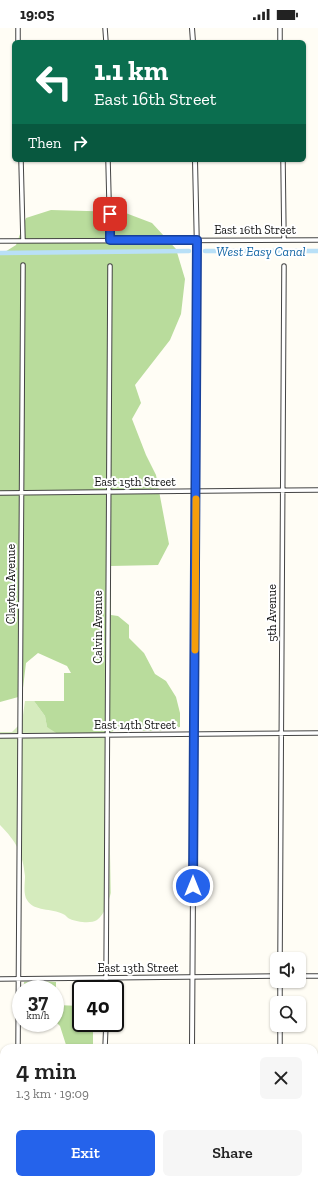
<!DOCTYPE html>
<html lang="en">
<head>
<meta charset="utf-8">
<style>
  body { margin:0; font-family:"Zilla Slab",serif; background:#f6f6f6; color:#222; height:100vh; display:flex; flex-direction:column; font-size:15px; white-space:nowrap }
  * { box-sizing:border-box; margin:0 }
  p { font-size:13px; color:#767676 }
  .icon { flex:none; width:22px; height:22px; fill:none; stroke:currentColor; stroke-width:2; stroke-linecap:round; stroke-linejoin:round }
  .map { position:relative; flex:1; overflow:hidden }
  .panel { position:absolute; left:0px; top:1016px; width:318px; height:140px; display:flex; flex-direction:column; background:#fff; border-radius:12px 12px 0 0; box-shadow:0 1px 3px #0004 }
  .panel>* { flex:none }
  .guide { position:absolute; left:12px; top:12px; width:294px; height:122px; border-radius:6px; box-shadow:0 1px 3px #0004; background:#0b6e4f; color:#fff; overflow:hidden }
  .tools { position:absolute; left:270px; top:924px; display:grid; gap:8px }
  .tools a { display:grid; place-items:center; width:36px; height:36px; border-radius:6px; background:#fff; box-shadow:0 1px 3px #0004; font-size:20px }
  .speed { position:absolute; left:12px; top:952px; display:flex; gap:8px; font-size:20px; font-weight:700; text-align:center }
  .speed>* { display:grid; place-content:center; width:52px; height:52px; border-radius:50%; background:#fff; box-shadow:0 1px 3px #0004; line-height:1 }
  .speed small { font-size:10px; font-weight:400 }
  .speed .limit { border:2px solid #111; border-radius:6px; background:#fff; color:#111 }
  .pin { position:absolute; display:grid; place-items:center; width:34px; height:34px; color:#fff; margin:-17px; border-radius:8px; box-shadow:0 2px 6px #0006 }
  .me { position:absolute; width:44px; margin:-22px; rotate:0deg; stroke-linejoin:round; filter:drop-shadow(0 0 3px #0008) }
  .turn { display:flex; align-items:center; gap:14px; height:84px; padding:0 16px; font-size:18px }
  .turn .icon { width:52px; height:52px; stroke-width:2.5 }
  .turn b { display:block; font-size:28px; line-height:34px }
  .then { display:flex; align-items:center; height:38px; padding:0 16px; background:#0003; gap:8px; font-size:15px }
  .round { display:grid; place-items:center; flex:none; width:42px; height:42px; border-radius:6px; background:#f6f6f6 }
  .overview { display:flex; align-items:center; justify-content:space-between; height:68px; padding:0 16px }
  h1 { font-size:24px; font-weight:600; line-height:30px }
  .cta { display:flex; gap:8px; margin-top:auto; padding:8px 16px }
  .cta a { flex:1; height:46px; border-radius:6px; background:#2563eb; color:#fff; font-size:16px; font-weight:600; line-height:46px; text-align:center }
  .cta a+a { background:#f6f6f6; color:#222 }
  .status { display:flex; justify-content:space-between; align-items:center; height:28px; padding:0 20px; background:#fff; direction:ltr }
  .status svg { height:11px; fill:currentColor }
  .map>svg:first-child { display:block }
</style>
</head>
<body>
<div class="status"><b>19:05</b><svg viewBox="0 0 49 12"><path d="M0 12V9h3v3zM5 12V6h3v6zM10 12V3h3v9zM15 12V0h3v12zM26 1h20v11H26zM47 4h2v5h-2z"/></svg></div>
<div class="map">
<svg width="318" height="1156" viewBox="0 0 318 1156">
  <rect width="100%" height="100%" fill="#fffdf5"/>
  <path fill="#d5ebbd" d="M25,673H34L45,688L47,699L95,708L116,702L107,706L111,865C108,874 105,886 97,892C91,896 77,894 70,891C67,890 66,887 63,886C52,880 34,884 27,872C23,866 25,855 25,848C23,826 16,813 0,797V704H12L22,694Z"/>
  <path fill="#b9dc9c" d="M51,182L123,184L152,195L176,221L185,251L181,286L170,312L135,357L141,375L132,391L146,427L156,447L169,516L158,537L111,538V587L118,588L129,597V610L144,625L155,646L166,653L176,669L180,685V699L157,703L116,702L95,708L64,710L47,699L45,688L34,673H64V645H71L67,638L38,625L26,635L22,668L0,674V227L16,217L26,190Z
    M39,953L56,954V977L81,978V995H93V1020H67L60,998L55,993V961H25L24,954Z"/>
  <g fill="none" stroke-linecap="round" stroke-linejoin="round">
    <path stroke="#b9e0f7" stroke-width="4.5" d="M205,223H318
      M0,225L189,223"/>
    <g stroke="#444" stroke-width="5.5">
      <path id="minor" d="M18,0V14
        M105,0L106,14
        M280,0V14
        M21,132L23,213
        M108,132L110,213
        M283,132L284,212
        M0,213L318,212
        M0,465L318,462
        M0,708L318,705
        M280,931L284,238
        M299,948H318
        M0,951L277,948
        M106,961L110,238
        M280,975V953
        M18,1020L23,237
        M105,1020L106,995
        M280,1020V997
        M17,1156V1152
        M105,1156V1152
        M279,1156V1152"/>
    </g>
    <g stroke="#444" stroke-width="6">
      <path id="tertiary" d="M192,0L193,14
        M192,1020L197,223L195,132
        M192,1156V1152"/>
    </g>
    <use href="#minor" stroke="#fff" stroke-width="3.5"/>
    <use href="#tertiary" stroke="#fff" stroke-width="4"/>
  </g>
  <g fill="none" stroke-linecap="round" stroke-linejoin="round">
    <g stroke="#184099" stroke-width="10">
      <path id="route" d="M110,186V212H197L193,858"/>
    </g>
    <use href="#route" stroke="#2563eb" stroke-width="7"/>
    <path stroke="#f59e0b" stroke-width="7" d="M195,622L196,471"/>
  </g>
  <g text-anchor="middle" stroke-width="4" stroke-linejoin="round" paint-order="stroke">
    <g font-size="12" fill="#111" stroke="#fff">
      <text x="255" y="206">East 16th Street</text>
      <text x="135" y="458">East 15th Street</text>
      <text transform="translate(11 556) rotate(-90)" y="4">Clayton Avenue</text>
      <text transform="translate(272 585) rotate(-90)" y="4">5th Avenue</text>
      <text transform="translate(98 599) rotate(-90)" y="4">Calvin Avenue</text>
      <text x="135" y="701">East 14th Street</text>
      <text x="138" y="944">East 13th Street</text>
    </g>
    <g font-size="13" font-style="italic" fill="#1768a6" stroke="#fff">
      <text x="261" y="228">West Easy Canal</text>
    </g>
  </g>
</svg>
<div class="tools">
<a><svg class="icon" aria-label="sound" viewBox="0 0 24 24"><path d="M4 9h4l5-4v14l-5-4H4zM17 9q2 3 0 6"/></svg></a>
<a><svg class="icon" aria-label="search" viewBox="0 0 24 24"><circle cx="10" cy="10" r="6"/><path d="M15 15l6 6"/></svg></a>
</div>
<div class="speed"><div>37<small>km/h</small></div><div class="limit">40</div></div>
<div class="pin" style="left:110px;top:186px;background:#d93025"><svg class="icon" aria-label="arrive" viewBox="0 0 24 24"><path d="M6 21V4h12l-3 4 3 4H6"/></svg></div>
<svg class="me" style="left:193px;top:858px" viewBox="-20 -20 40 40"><circle r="17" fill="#2563eb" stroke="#fff" stroke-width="3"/><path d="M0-11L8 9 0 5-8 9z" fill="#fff"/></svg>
<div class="guide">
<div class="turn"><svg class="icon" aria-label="left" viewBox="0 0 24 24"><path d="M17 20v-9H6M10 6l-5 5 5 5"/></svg><div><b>1.1 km</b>East 16th Street</div></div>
<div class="then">Then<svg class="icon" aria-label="right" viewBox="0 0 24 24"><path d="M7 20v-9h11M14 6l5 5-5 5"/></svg></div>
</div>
<section class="panel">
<div class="overview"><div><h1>4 min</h1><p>1.3 km · 19:09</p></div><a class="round"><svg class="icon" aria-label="close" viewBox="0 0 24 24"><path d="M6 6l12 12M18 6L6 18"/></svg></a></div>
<div class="cta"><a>Exit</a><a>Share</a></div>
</section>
</div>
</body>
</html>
